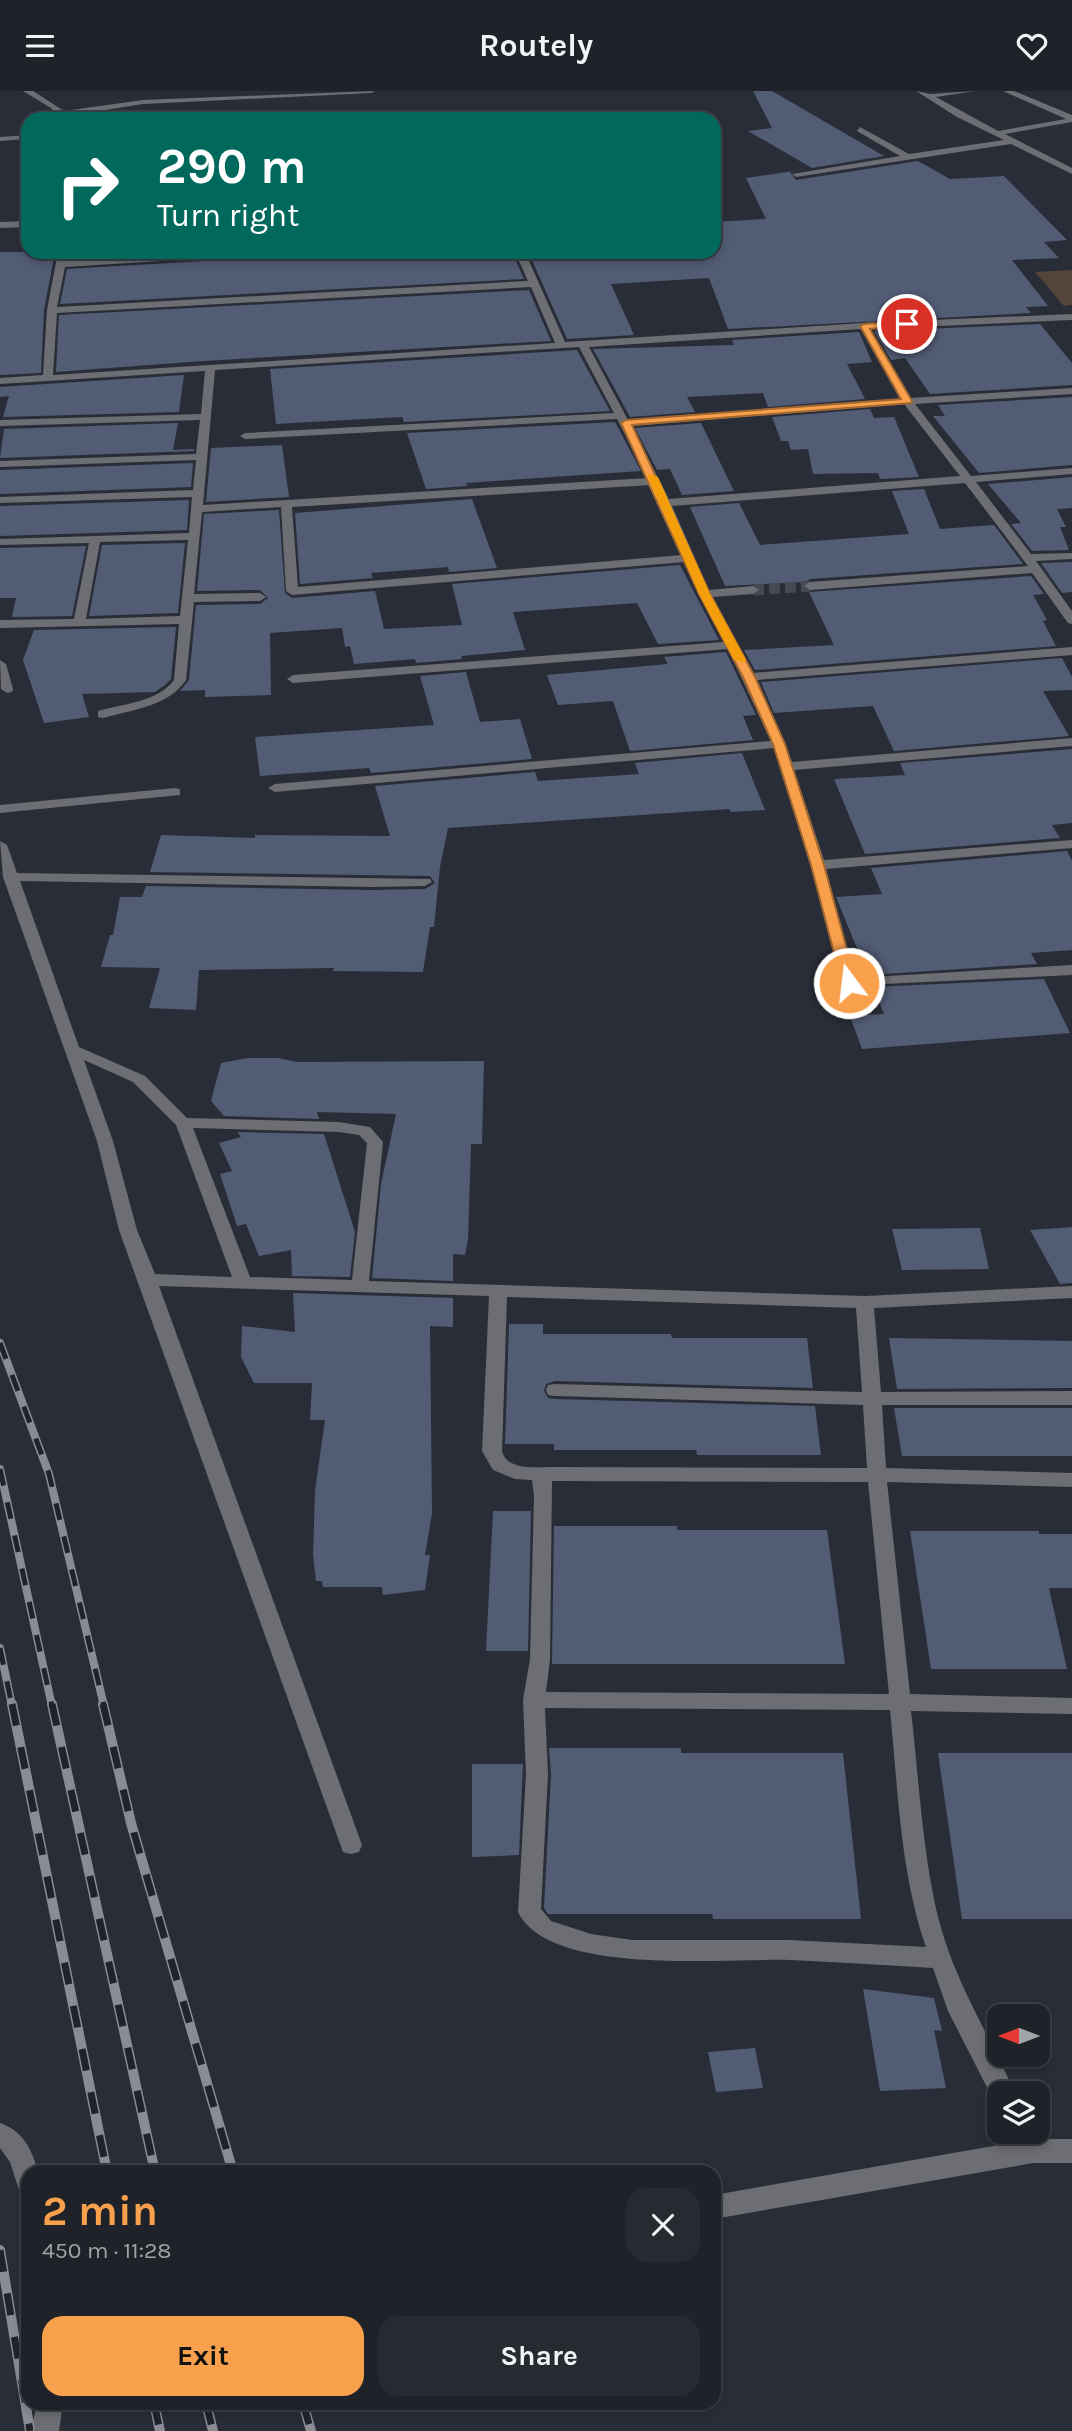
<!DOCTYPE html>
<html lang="en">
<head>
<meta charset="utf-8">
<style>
  body { margin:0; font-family:Karla,sans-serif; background:#272a31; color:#f1f3f6; height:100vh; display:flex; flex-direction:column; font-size:26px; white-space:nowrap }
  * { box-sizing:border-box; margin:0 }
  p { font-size:23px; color:#a1a4a8 }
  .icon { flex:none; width:38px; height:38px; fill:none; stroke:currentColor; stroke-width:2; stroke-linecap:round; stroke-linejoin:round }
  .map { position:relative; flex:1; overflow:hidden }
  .details { position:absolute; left:21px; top:2074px; width:700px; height:245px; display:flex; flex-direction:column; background:#1f2229; border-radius:21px; box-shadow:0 4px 10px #0003,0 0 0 2px #3c3f46 }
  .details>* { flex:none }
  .top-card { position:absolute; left:21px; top:21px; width:700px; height:147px; border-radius:21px; box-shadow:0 4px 10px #0003,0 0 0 2px #3c3f46; background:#00695c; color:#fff; overflow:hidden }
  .needle { width:46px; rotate:270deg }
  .buttons { position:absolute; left:987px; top:1913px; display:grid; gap:14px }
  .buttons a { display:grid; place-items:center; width:63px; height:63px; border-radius:14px; background:#1f2229; box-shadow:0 4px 10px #0003,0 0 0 2px #3c3f46; font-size:35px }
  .pin { position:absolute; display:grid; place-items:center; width:60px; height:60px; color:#fff; margin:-30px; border:4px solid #fff; border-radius:50%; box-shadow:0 2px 7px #0007 }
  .me { position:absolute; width:77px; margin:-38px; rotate:345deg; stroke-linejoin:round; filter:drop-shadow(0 0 5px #0008) }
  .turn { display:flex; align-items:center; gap:24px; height:147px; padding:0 21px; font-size:32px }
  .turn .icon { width:91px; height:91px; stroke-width:2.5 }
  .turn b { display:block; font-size:49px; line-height:60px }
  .round { display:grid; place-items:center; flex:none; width:74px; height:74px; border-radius:21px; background:#272a31 }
  .overview { display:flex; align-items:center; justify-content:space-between; height:119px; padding:0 21px }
  h1 { font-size:42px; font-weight:700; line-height:52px; color:#f9a04c }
  .primary-button { display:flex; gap:14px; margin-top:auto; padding:14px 21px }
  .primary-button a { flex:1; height:80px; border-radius:21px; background:#f9a04c; color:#111; font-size:28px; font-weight:700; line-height:80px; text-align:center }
  .primary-button a+a { background:#272a31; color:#f1f3f6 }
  header { display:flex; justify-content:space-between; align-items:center; height:91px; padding:0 21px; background:#1f2229; font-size:32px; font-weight:700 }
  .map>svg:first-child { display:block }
</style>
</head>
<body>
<header><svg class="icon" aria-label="menu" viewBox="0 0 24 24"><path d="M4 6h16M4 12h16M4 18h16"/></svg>Routely<svg class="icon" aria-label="heart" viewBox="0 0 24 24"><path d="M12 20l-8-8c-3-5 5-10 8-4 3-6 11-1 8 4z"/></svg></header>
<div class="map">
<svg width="1072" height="2340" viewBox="0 0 1072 2340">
  <rect width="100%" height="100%" fill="#292d37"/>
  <path fill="#53453a" d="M1072,179V214L1064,215L1035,181Z"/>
  <path fill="#525c75" d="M753,0H772L884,65L812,77L748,40L772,37Z
    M918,70L950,88L1004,85L1067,149L1044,151L1059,167L1012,169L1048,215L1026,216L1031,222L728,238L709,187L611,193L634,244L567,248L531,167L714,161V131L766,128L746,87L807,78L790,81L796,89Z
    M0,161H55L44,219L41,282L0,284Z
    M70,161H169L69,167Z
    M264,161H293L294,169L493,161L500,168H515L524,188L60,213L67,178L257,167Z
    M529,199L551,250L203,270L56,281L59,224Z
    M1040,233L1072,272V294L930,303L905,267L891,269L874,240Z
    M859,241L872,271L847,273L865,308L768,316L763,302L687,306L695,321L630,326L593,258L734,254L732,249Z
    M577,259L610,320L404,331L402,326L276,333L270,278Z
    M184,284L179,321L3,326L9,305L0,306V296Z
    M1072,306V374L979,382L933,325H945L938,314Z
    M870,318L874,327L894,326L919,386L880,388L878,382L813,383L808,358L791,359L788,350H781L772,326Z
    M615,331L641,380L466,392L467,395L426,398L407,342Z
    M178,332L173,359L194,358V360L0,367L4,338Z
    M701,332L734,400L682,404L670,378L657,379L635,337Z
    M282,354L289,406L206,411L211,357Z
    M193,372L191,396L0,403V379Z
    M1072,386V417L1057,418L1066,436H1060L1069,459L1032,460L1011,433L1021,432L988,393Z
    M924,398L940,438L994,434L1023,473L810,488L805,491L725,495L690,416L739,412L760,454L909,443L892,400Z
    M472,408L497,477L449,481L448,476L371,482L373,487L300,493L295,422Z
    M189,409L187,439L0,445V415Z
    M279,419L285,502L292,507L375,500L384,538L462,534L452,493L680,474L719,549L658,553L637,512L513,521L525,559L461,565L462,568L416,572L415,568L354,573L350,555L345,556L342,537L270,542L271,604L205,606V599L180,600L189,589L196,514L260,513L268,507L260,499L197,500L204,423Z
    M185,452L178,522L89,525L102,454Z
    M86,455L72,525L12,526L16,507H0V457Z
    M1072,471V501L1062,502L1041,472Z
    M1031,485L1044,503L1033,504L1047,529L1043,530L1056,555L755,579L744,559L834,554L809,501Z
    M176,536L171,588L165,594L155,601L82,603L89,626L44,632L23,569L34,539Z
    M726,561L756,624L743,625L753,649L630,660L613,610L558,614L547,584L668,573L664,566Z
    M1062,567L1072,586V599L1043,600L1069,645L894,660L873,615L774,622L761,591Z
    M466,581L480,631L520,628L532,668L371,682L369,677L260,685L255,646L434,634L420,585Z
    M1072,658V732L1052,734L1060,747L865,763L834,688L905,684L900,672Z
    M742,662L765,719L731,721L729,718L448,737L440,776L434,836H430L423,881L333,880L334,877L199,879L196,919L149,917L160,877L101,876L110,844H113L120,806H142L146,795L373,799L425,798L435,792L430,785L150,781L161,744L255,747V744L390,745L375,695L535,681L538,690L639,683L635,672Z
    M1067,760L1072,770V859L1031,862L1037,873L868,884L836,806L882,803L871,777Z
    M1044,888L1070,942L862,958L850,925L884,923L873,896Z
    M248,967H278L298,971L484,970L482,1053H471L468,1149L465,1164L453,1163V1190L372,1187L381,1093L396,1023L317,1021L319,1028L224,1025L211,1010L221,972Z
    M237,1041L324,1043L355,1141L350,1186L292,1185L291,1159L259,1165L246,1133L237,1135L220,1083L232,1080L219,1052L241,1046Z
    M1072,1136V1192L1060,1193L1030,1139Z
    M980,1137L989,1178L902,1179L892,1138Z
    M293,1202L453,1207V1236L430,1235L432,1422L425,1464H430L425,1499L383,1504L382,1496H323L322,1490H316L313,1464L315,1400L325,1329H310L312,1292H254L241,1266L242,1235L295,1241Z
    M509,1233H543V1243H671L672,1247H807L813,1297L555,1290L546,1293L544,1300L548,1307L555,1308L815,1315L821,1364H697L696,1359H554V1353H505Z
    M889,1247L1072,1250V1297L897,1298Z
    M894,1317H1072V1365H902Z
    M493,1420H531L528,1560H486Z
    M554,1435H677V1439H827L845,1573H552Z
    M910,1440H1039V1443H1072V1497H1049L1067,1578H931Z
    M549,1657H681V1662H843L861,1828H713L712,1823H548L544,1817L551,1683Z
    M938,1662H1072V1828H962Z
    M472,1673H523L519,1764L472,1766Z
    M863,1898L934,1907L942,1940L934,1939L946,1997L880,2000Z
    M755,1957L763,1997L716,2001L708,1961Z"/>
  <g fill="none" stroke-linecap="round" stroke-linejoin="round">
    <path stroke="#464a53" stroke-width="11" stroke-dasharray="11 5" stroke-linecap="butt" d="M753,499L810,495"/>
    <path fill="#6c6e73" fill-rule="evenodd" d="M23,0H33L64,20L143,9L375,0L371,2L143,13L67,25L68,28H60L51,17Z
      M916,0L930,3L976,0L936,6L998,40L1066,28L1003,0H1014L1072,24V31L1005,43L1072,77V83L1011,53L796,86L792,83L900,65L857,40L860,36L909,63L1004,49L957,26Z
      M28,44V48L0,50V46Z
      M28,130V136L0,137V131Z
      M58,161H68L66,170L212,161H262L257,164L65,176L57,216L528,190L515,161H525L565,251L864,232L1072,223V229L870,238L910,307L1072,297V303L915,313L971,385L1072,377V383L976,391L1031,463L1072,462V468L1036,470L1072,520V533L1068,532L1032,482L810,499L804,495L810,491L1028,475L965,392L672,415L709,499L753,495L759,499L753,503L713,506L753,582L1072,556V564L757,589L792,671L1072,647V655L794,679L824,769L1072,749V757L826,778L855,887L1072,874V884L844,895L811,774L774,657L275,701L268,697L275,693L771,650L728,558L293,592L287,588L293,584L724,551L685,471L292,504L286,500L281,416L202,421L194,503L260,502L266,506L260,510L194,511L186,589C169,615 132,619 103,627L98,626V620C122,613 158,611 174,589L179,533L0,537V529L74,528L89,452L0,454V448L189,442L192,406L0,412V406L193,399L196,369L0,376V370L196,363L200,329L0,335V329L201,323L205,280L0,293V287L43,284L47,219ZM531,196L555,252L53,284L57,222ZM861,238L900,308L628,329L589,256ZM579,256L614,322L245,342L240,345L245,348L617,328L648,387L203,414L215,279ZM904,313L960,385L669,408L631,335ZM651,394L658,410L656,412L660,415L682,464L298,496L292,416ZM188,449L180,525L86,528L100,451Z
      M0,569L6,573L13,598L12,601L7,602L1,598Z
      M175,697L180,698V704L0,722V714Z
      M0,750L7,754L17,782L430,788L432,791L425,795L373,796L20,790L79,956L145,985L187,1027L339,1031L370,1036L383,1051L369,1190L865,1205L1072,1195V1207L874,1217L881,1301L1072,1300V1314H882L886,1377L1072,1382V1396L887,1391L910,1603L1072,1607V1623L911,1620C919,1688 922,1759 938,1826C954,1890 989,1943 1015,2002H999V2012L994,2010L948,1920L933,1877C885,1874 837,1871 790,1869C727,1867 549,1886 518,1821L526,1683L523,1609L530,1568L534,1405L532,1389L515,1388L493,1379L482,1360L489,1205L159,1195L362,1754L359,1761L351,1763L343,1761L119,1139L97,1050L3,786ZM84,969L133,991L176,1034L232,1186L155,1183L137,1139L113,1050ZM193,1037L339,1041L359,1044L367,1052L352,1189L250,1186ZM507,1206L856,1217L862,1301L555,1293L548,1294L546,1299L548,1304L555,1305L863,1314L867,1377L552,1376C535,1376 507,1380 502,1360ZM552,1390L868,1391L889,1603L546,1601L550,1568ZM545,1617L890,1619C898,1698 900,1781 926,1856L789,1849H632L591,1843L551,1830L541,1818L548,1683Z
      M0,2032C23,2040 32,2058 38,2081H28V2103L19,2099L10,2071L0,2057Z
      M1011,2040H1036L1040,2048H1072V2072H1033L714,2128V2104L1016,2051Z
      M37,2312H63L59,2340H31Z"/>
    <g stroke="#898c94" stroke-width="8">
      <path id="rail-far1" d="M0,1252L49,1383L104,1615
        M0,1378L52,1615
        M0,1557L12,1615"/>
    </g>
    <g stroke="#898c94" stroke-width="10">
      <path id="rail" d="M12,1613L107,2081
        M52,1613L155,2081
        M103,1613L131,1732L233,2081
        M0,2159L30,2340
        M154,2312L160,2340
        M206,2312L213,2340
        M303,2312L311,2340"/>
    </g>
    <use href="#rail-far1" stroke="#20232c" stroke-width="5" stroke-dasharray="17" stroke-linecap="butt"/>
    <use href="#rail" stroke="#20232c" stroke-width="7" stroke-dasharray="22" stroke-linecap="butt"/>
  </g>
  <path fill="#f9a04c" stroke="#a26831" stroke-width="2" d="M907,230L912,233L911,235L870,238L912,310L911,312L632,334L710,503L755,586L785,653L824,774L856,892L849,896L842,892L811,774L773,653L743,586L699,503L621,332L626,329L901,308L860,235L864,233Z"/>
  <path fill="#f59e0b" d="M649,383L658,386L710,503L746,569L744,571L734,569L699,503L648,386Z"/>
</svg>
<div class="buttons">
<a><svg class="needle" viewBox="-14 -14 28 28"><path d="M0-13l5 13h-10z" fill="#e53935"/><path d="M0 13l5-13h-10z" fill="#a1a4a8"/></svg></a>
<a><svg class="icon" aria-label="layers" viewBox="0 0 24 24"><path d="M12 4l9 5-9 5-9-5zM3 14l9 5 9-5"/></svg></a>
</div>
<div class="pin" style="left:907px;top:233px;background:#d93025"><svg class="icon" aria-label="arrive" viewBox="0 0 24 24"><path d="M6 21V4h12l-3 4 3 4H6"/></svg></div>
<svg class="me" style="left:849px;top:892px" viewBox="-20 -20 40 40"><circle r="17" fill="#f9a04c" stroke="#fff" stroke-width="3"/><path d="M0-11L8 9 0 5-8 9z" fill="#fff"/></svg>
<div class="top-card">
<div class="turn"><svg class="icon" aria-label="right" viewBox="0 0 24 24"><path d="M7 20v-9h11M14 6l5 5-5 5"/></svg><div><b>290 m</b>Turn right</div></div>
</div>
<section class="details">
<div class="overview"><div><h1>2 min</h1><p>450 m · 11:28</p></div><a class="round"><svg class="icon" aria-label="close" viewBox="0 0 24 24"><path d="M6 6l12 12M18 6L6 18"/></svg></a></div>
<div class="primary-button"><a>Exit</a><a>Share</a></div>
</section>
</div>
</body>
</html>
